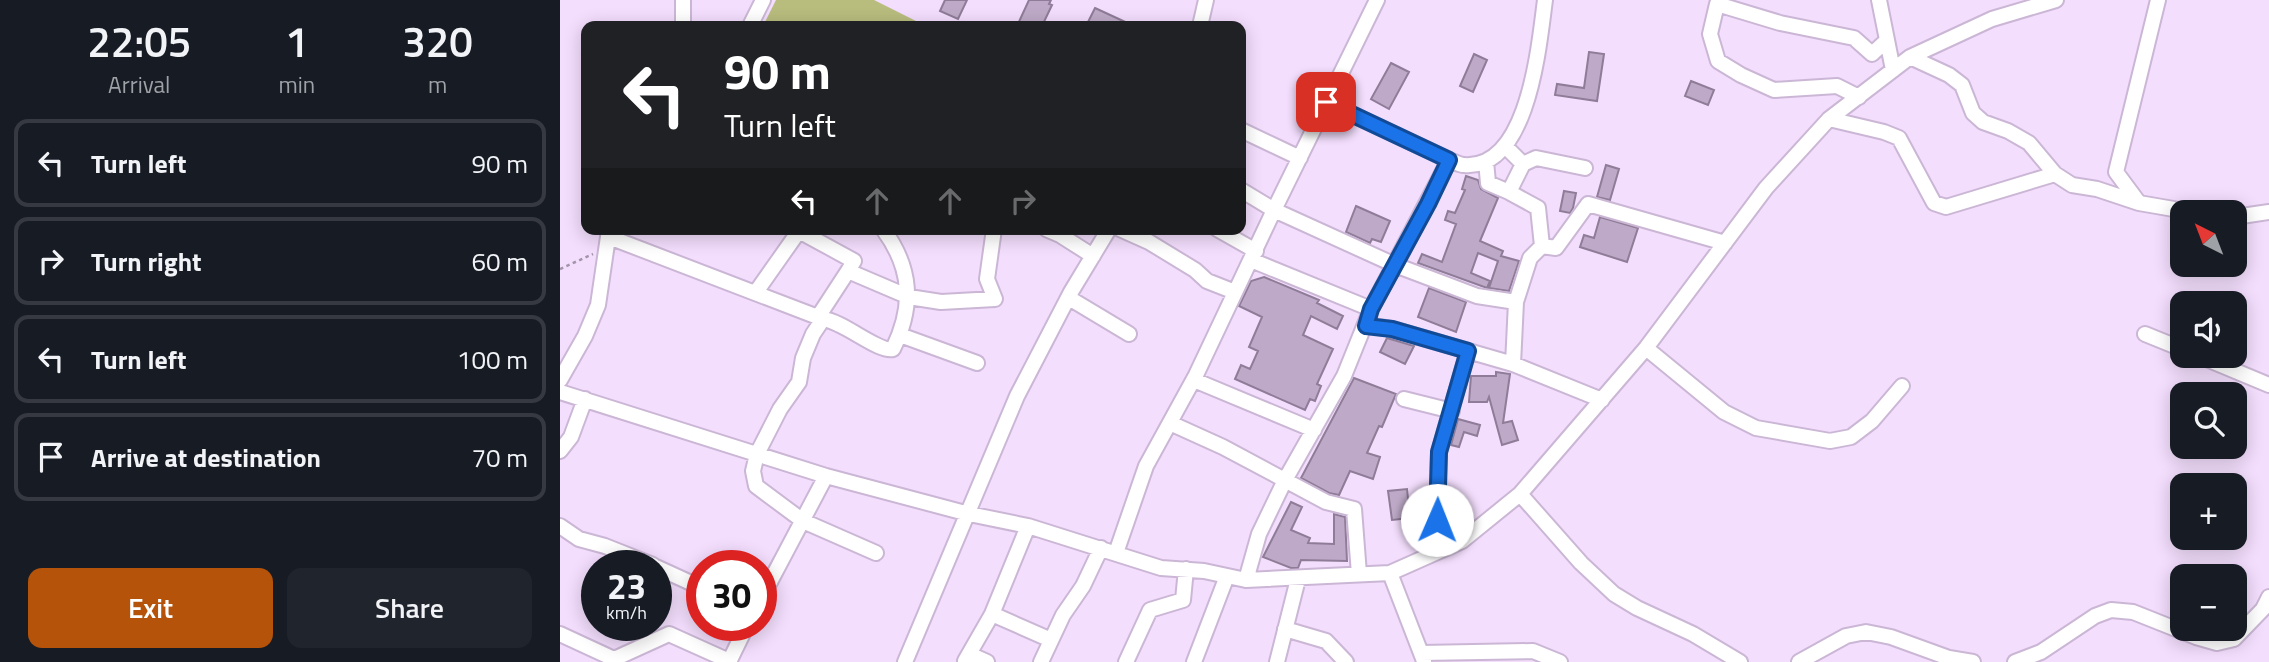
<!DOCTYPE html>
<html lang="en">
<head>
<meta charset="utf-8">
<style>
  body { margin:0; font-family:"Titillium Web",sans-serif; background:#20242c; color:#f1f3f6; height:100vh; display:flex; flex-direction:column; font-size:26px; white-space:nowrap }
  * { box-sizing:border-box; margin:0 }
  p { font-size:23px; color:#9ea1a6 }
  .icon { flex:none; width:38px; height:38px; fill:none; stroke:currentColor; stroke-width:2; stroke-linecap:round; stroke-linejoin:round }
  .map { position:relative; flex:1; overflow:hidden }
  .drawer { display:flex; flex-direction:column; background:#171b24; width:560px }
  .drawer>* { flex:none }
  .guide { position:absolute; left:21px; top:21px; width:665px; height:214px; border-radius:14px; box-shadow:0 4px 18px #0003; background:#202124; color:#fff; overflow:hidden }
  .needle { width:46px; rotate:318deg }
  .fabs { position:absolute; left:1610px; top:200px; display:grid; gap:14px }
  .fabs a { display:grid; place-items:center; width:77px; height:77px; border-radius:14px; background:#171b24; box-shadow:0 4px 18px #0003; font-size:35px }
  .speed { position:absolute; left:21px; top:550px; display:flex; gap:14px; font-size:35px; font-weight:700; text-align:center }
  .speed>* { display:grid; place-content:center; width:91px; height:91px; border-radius:50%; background:#171b24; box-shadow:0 4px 18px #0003; line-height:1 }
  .speed small { font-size:18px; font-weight:400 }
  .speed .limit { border:10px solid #d22; background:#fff; color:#111 }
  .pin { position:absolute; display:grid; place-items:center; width:60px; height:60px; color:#fff; margin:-30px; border-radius:14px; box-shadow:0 4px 10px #0006 }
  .me { position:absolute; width:77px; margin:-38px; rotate:1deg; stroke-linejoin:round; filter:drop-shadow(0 0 5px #0008) }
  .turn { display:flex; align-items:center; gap:24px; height:147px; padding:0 28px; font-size:32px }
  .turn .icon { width:91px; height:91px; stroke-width:2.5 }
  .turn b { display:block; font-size:49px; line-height:60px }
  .lanes { display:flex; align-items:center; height:66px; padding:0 28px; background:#0003; justify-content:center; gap:35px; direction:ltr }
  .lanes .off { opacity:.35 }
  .eta { display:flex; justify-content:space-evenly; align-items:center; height:119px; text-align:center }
  .eta b { font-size:42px; font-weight:600; line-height:49px }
  .action { display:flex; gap:14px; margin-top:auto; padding:14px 28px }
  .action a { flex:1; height:80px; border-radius:14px; background:#b45309; color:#fff; font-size:28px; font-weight:600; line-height:80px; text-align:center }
  .action a+a { background:#20242c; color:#f1f3f6 }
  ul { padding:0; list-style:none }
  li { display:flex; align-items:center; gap:21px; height:88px; margin:0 14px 10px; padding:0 14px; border:4px solid #363941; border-radius:14px }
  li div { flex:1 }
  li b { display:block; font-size:26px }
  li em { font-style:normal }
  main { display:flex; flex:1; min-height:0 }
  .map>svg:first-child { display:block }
</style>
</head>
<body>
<main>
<section class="drawer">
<div class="eta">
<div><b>22:05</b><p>Arrival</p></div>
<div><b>1</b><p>min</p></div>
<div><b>320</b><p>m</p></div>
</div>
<ul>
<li><svg class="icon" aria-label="left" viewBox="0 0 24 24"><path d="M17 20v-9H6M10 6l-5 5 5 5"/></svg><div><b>Turn left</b></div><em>90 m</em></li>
<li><svg class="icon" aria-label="right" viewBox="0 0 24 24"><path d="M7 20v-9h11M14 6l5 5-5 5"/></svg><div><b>Turn right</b></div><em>60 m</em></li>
<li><svg class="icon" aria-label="left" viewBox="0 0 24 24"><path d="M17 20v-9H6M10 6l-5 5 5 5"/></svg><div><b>Turn left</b></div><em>100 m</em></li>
<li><svg class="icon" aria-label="arrive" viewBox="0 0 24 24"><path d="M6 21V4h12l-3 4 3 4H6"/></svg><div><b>Arrive at destination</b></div><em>70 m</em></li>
</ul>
<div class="action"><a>Exit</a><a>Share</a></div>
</section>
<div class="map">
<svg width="1709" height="662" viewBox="0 0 1709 662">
  <rect width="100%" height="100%" fill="#f3defd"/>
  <path fill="#b8bc7d" d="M216,0H314L366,26H203Z"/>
  <path fill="#beaac8" stroke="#8f7c98" stroke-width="2" d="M385,0H407L398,19L380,11Z
    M469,0H491L489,4L492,5L482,26H457Z
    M535,8L574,26H526Z
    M1029,52L1044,54L1037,101L995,95L997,84L1024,88Z
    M914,54L927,60L913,92L900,86Z
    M831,63L849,72L829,109L811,99Z
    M1131,81L1154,90L1148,105L1125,96Z
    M1046,165L1059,169L1050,200L1037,197Z
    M906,176L918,180L921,189L938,198L920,241L943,251L941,256L959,261L949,291L929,288L938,261L918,253L911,273L930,281L927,288L858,263L862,254L882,262L896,224L885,220L888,211L895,213L905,190L902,189Z
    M1004,191L1016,193L1013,208L1010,213L1000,211Z
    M796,206L830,221L821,242L812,239L810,243L786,232Z
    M1040,217L1078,228L1067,262L1020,247L1024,235L1034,238Z
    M704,277L759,300L757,303L783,316L777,329L751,316L743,335L773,349L757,384L761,386L755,401L750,399L745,410L675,379L681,365L690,369L698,351L689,347L702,317L679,306L691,281Z
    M869,288L906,302L896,332L858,317Z
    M827,338L854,346L845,364L820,352Z
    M936,372L950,374L943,423L952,421L958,440L942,445L929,397L927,402H909L911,376H936Z
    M794,378L836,394L822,427L819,426L807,453L820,457L813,479L790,471L779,495L769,493L741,478Z
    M898,419L920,425L917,436L904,432L899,447L891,445Z
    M847,489L850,518L832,520L828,491Z
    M731,502L742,507L731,530L750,538L748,543L774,544V514L785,517L787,561L741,560L738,568H731L703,557Z"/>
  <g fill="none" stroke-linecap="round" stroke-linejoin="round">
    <g stroke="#cbb7d5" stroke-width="18">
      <path id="minor" d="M1319,0L1333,70
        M1598,0L1556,172L1579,203L1631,212
        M123,26V0
        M190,26L203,0
        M640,26L646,0
        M1350,57L1389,75L1402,85L1413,113L1423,122L1448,131L1469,143L1495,174L1512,185L1537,189L1579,203
        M1299,97L1277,86L1214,90L1181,75L1158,61L1150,34L1157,4L1220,23L1294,38L1312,54L1327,40
        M766,102L889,160C893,161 899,165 904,165C969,170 979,44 985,0
        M1269,119L1324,132L1339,138L1374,203L1386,207L1495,174
        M681,130L740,158
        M945,146L963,164L976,158L1025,168
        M926,161L928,183L949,192L963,164
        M681,190L714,210L835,265L917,296L956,302
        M949,192L978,208L982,246L996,248L1028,204L1165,243
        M1675,217L1709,212
        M486,229L500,235L533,256
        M560,229L589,242L635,270L647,281L675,292
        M657,229L696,251
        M49,237L263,319
        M982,246L970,258L956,302L953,364L1042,400
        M691,260L811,309
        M196,292L239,231L294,261L288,271
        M509,298L569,334
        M258,317L288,271L349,297L381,302L435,299L427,279L434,229
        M806,325L832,329L953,364
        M1585,334L1622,349
        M340,335L417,363
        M1086,348L1164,412L1196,428L1270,441L1291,437L1312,421L1342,386
        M1637,355L1709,385
        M0,380L25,336L38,305L49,230
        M634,380L754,430
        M0,392L266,476L409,514L468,526L601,568L644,571L686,580L830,573L902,541L960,494L1086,348L1206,188L1269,119L1350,57L1432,19L1496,0
        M844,399L892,411
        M610,423L663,447L766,502L794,509L799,574
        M0,451L11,437L25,399
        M960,494L1021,563L1054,594L1077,608L1133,634L1180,662
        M0,526L19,539L45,546L93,565
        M882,550L877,520L879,452L908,351
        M316,553L243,521L196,486L193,471L197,454L220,409L239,382L243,358L253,334L263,319C283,321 319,353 333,349C354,306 352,268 323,229
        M556,553L586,466L636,375L714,210L817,0
        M96,567L142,588
        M830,573L864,661
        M686,580L699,534L725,480L784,376L811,309L889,160
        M201,599L266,476
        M432,614L468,526
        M725,629L766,641L786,662
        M0,634L54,659L109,634L169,661
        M861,653L973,651L1000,662
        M409,654L432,614L491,640
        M405,661L409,654L427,662
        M169,662L187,625
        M345,662L457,396L511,292L549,229
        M481,662L503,615L523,586L541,548
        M566,662L590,610L623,600L626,569
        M634,662L667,576
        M717,662L738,579
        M1239,662L1286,636L1306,632L1331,637L1389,658L1413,662
        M1455,662L1481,652L1535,616L1551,610L1573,612L1636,637L1657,643L1674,639L1703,609L1709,597"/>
    </g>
    <path stroke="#a394aa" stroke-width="2.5" stroke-dasharray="3.5 3.5" stroke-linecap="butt" d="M0,269L33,254"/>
    <use href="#minor" stroke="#fff" stroke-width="14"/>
  </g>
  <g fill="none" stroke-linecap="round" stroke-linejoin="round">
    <g stroke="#114b97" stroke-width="18">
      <path id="route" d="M766,102L889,160L868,204L811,309L806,326L832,329L908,351L879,452L877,520"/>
    </g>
    <use href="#route" stroke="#1a73e8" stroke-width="12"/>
  </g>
</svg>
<div class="fabs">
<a><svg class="needle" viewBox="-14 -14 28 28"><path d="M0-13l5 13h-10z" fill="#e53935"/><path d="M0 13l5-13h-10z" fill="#9ea1a6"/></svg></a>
<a><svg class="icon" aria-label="sound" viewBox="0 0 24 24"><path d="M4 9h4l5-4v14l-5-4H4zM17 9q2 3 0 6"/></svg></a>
<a><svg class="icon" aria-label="search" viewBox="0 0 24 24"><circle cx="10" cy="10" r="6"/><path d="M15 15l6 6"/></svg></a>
<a>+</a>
<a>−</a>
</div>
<div class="speed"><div>23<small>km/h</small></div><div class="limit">30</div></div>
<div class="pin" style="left:766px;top:102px;background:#d93025"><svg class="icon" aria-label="arrive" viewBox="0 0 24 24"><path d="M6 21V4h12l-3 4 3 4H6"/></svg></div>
<svg class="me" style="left:877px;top:520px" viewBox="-20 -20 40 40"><circle r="19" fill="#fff"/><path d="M0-13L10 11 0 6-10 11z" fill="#1a73e8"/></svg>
<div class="guide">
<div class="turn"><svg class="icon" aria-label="left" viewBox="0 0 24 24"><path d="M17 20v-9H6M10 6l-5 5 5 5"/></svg><div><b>90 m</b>Turn left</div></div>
<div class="lanes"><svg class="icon" aria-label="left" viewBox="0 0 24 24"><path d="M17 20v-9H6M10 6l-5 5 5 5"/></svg><svg class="icon off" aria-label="ahead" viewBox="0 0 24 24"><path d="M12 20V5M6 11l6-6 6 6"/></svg><svg class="icon off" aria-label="ahead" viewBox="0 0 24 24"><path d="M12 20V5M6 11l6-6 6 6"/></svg><svg class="icon off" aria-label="right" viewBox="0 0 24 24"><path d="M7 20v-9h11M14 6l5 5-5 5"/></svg></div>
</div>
</div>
</main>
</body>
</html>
